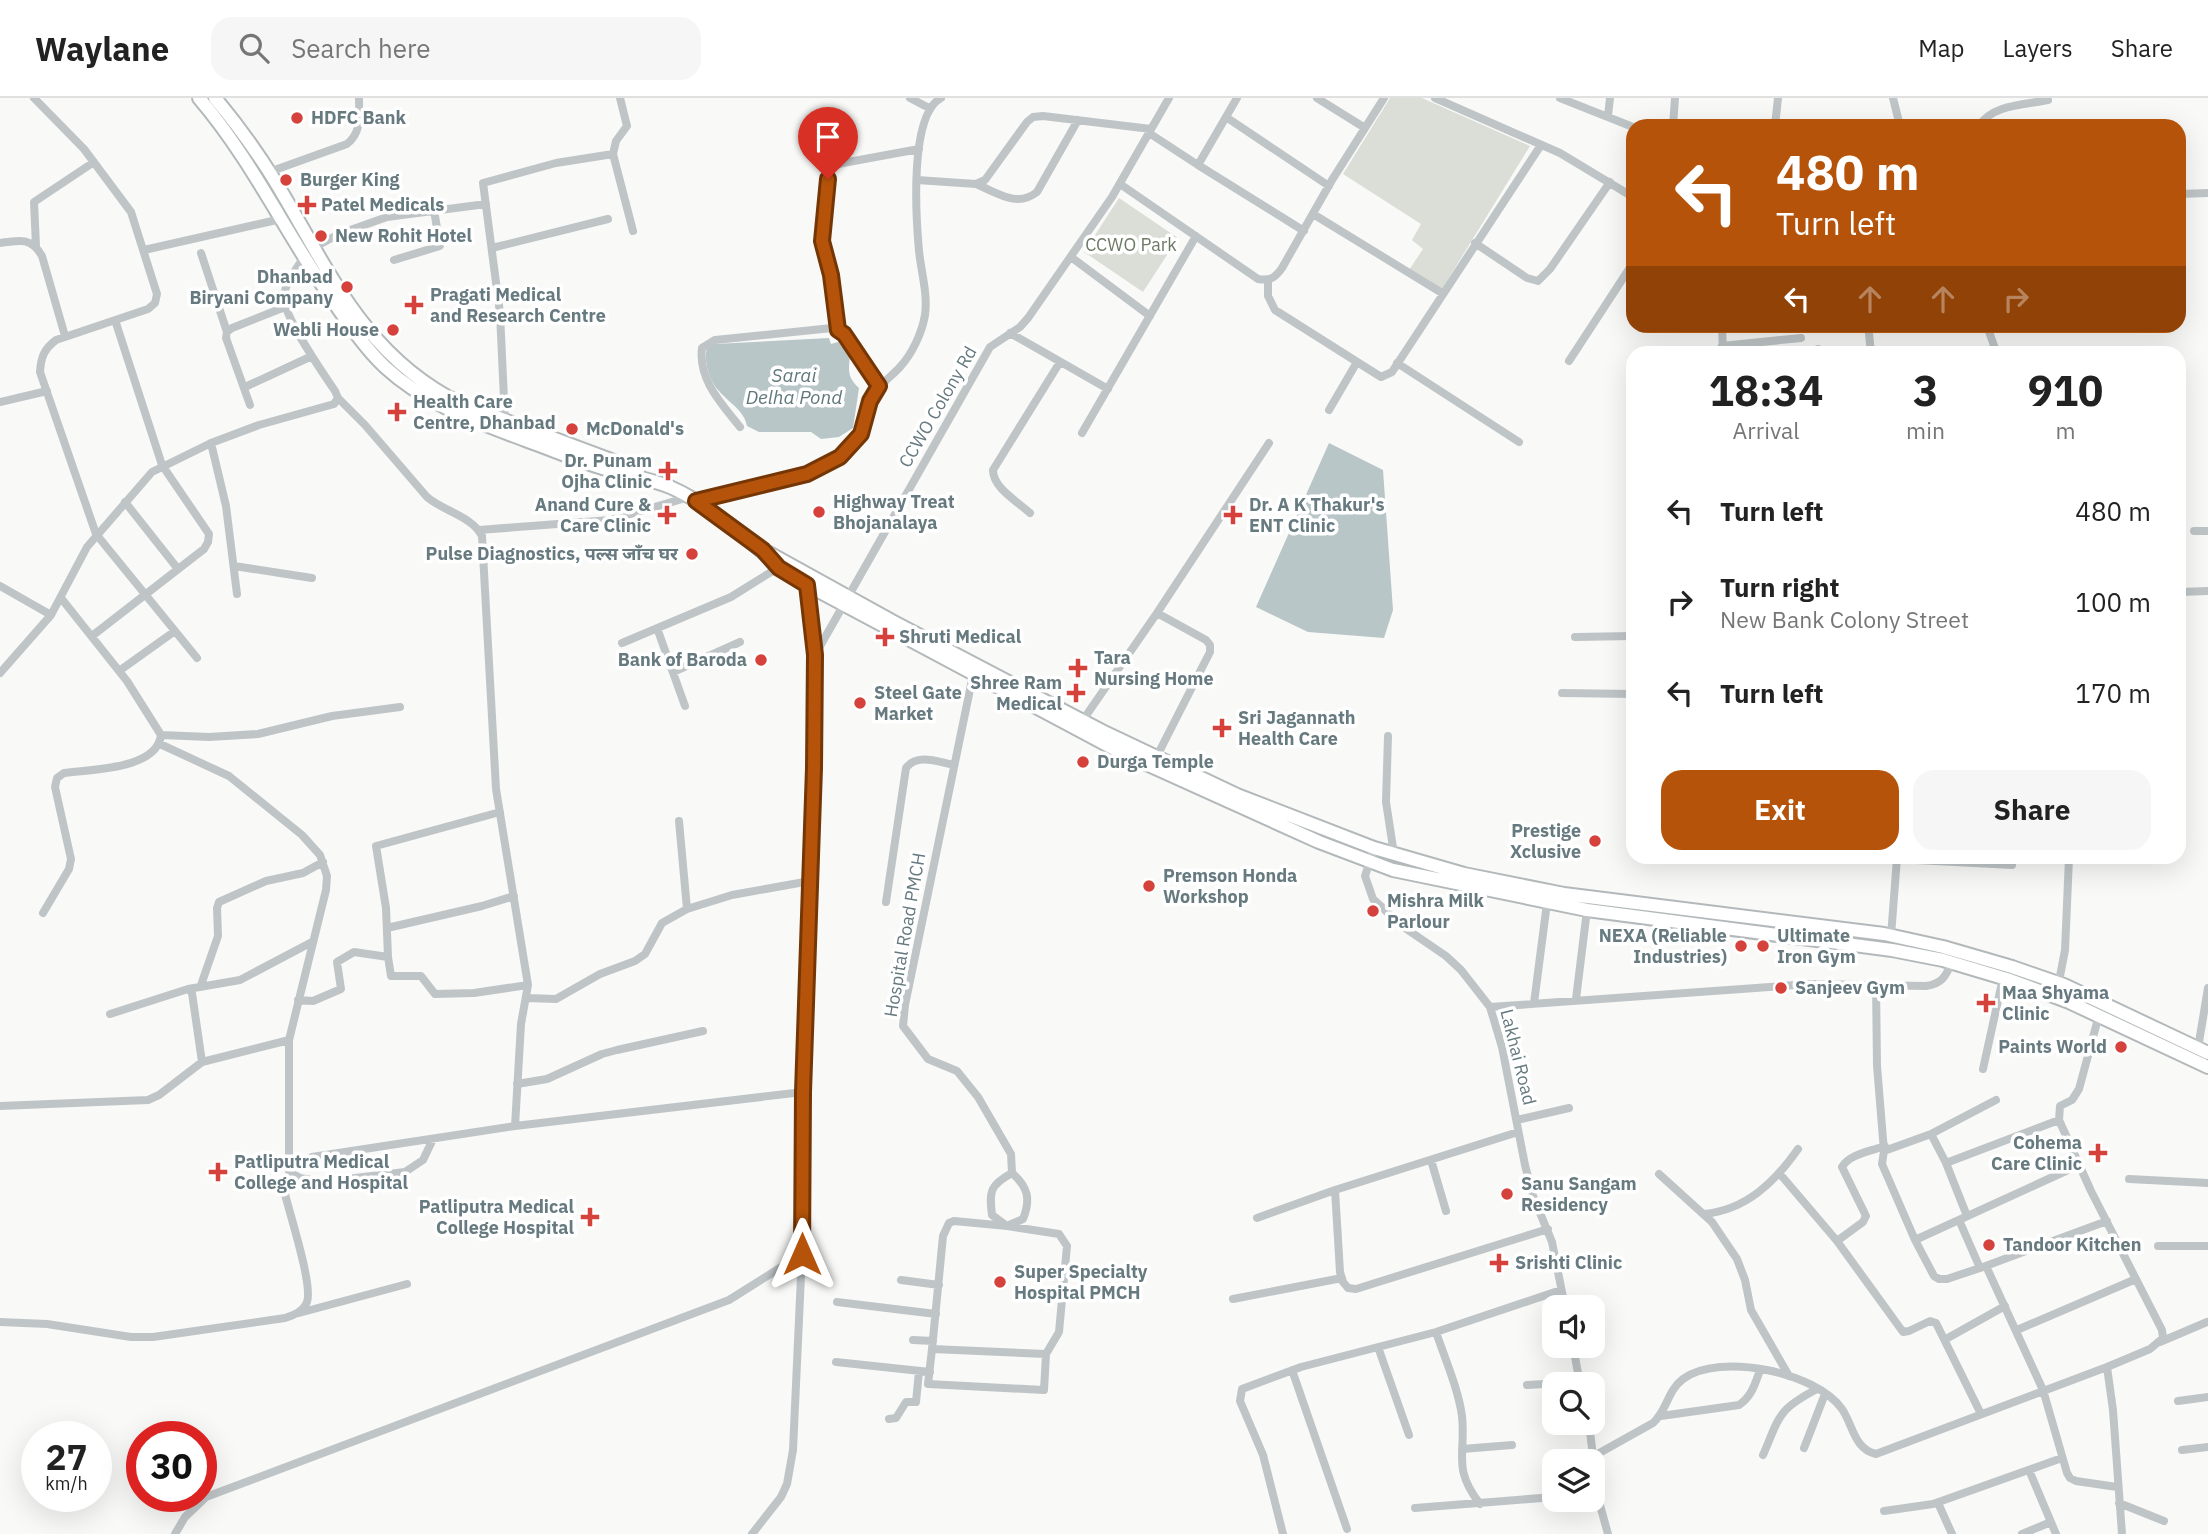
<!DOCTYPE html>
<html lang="en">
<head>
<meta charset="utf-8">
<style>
  body { margin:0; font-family:"IBM Plex Sans","Noto Sans Devanagari",sans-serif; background:#f6f6f6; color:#222; height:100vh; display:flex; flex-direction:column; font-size:26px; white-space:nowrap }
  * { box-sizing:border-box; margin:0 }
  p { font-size:23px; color:#767676 }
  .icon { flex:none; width:38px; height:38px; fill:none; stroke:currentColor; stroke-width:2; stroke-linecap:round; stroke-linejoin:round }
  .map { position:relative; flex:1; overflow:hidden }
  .details { position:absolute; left:1626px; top:248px; width:560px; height:518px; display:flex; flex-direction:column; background:#fff; border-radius:21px; box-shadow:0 7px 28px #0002 }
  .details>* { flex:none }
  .guide { position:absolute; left:1626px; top:21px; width:560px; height:214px; border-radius:21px; box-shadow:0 7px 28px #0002; background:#b45309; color:#fff; overflow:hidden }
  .fabs { position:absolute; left:1542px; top:1197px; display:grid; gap:14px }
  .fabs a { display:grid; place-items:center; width:63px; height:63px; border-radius:14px; background:#fff; box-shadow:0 7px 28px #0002; font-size:35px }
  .speed { position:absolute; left:21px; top:1323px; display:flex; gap:14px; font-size:35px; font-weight:700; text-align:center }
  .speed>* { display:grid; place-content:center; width:91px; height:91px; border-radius:50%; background:#fff; box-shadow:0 7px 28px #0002; line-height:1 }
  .speed small { font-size:18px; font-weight:400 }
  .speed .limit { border:10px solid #d22; background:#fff; color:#111 }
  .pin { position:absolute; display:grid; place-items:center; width:60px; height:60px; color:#fff; margin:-72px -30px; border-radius:50% 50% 50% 0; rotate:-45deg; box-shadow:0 0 7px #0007 }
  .pin .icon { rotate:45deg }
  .me { position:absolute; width:77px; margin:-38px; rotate:0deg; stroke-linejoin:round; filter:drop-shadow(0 0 5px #0008) }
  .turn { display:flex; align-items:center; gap:24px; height:147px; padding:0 35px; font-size:32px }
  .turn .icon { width:91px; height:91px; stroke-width:2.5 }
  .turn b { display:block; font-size:49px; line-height:60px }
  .lanes { display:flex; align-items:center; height:66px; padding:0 35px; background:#0003; justify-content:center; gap:35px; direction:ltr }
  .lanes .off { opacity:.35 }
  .eta { display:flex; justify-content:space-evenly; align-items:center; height:119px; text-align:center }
  .eta b { font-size:42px; font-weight:700; line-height:49px }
  .action { display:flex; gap:14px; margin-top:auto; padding:14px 35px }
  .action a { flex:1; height:80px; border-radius:21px; background:#b45309; color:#fff; font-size:28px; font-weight:700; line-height:80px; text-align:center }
  .action a+a { background:#f6f6f6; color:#222 }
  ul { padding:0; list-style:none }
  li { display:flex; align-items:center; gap:21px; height:91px; padding:0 35px }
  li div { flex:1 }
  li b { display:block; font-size:26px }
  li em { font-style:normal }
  header { display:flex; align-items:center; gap:42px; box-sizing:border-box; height:98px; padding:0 35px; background:#fff; border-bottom:2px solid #e0e0e0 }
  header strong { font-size:33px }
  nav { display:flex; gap:38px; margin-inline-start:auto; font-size:24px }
  .search { width:490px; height:63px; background:#f6f6f6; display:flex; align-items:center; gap:18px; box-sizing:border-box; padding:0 24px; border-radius:21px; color:#767676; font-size:26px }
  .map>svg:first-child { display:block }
</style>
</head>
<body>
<header>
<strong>Waylane</strong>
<div class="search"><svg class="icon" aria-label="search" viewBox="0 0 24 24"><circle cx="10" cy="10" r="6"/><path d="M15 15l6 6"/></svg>Search here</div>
<nav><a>Map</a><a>Layers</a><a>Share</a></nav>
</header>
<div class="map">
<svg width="2208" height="1436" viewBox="0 0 2208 1436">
  <rect width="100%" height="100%" fill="#f9f9f8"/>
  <path fill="#dbded7" d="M1390,0H1422L1530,48L1442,191L1409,172L1423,151L1412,142L1421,126L1343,76Z
    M1119,100L1178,140L1143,194L1084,154Z"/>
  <path fill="#b8c6c8" d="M829,240L831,246L838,244L850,259C848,273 848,280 859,290L853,330L839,339L821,341L811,334H759L747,328C744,312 729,305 719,293C710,284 703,263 707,250L715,246Z
    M1329,345L1383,372L1393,512L1384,540L1308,534L1256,509Z"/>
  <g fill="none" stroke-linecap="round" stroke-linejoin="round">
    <g stroke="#b3b9bb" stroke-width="16">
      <path id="trunk" d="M199,0C252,62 286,136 333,203C349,226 365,250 385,269C425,306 475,323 525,342C553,352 581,364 609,372C629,378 651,381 670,389C723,412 760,458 807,487L1122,655L1319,744L1393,772L1587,812L1892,852L1943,862L2010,882L2069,904L2208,969
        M215,0C237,26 257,54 275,83C328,170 363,258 461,306L638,372
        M769,455L892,523L1106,635L1237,697L1374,750L1464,776L1564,796L1884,836L1943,849L2012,869L2064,887L2208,955"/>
    </g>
    <path stroke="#bfc5c7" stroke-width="8" d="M34,0L84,51L131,114L157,196L155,205L148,211L56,242C44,251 41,259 40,274L96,436L197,560
      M910,0L929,10
      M1237,0L1198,67L1304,133
      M1317,0L1365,30
      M1435,0L1560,55L1633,99
      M1560,0L1633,29
      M1893,0L1900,28
      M1608,18L1610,0
      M1226,19L1329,88
      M1673,28L1675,0
      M1775,28L1778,0
      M1979,28C1993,6 2025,7 2048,2
      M1149,35L1198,67
      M613,56L633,133
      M269,74L347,46C362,34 359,18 359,0
      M917,82L976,86L985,82L1027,24L1033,19L1043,18L1151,31
      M976,86C998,95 1017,110 1037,94L1078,22
      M1120,86L1258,181C1270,183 1275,180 1282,170L1332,82L1384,0
      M2179,96L2208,95
      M1313,116L1442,195
      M0,145C19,142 31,139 42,158L65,238
      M1475,145L1527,180L1538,183L1550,171L1610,84
      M36,148L34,104L94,64
      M313,150L339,136L387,119L486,106
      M492,150L608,121
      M144,152L281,121
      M201,155L227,234
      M1071,159L1150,218
      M394,162L440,148L434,112
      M1268,182V198L1275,212L1381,279L1392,274L1541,47
      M1722,228L1723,256
      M1987,228L1997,256
      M838,232L831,177L821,134L829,74L833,68L843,65L919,51
      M1010,235L1108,291
      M1869,235L1871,256
      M1722,248L1801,240
      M1818,251V256
      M1569,263L1633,165
      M1397,265L1519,344
      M245,289L312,258
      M338,300L365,327L427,399C443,413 472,418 482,438L496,691L528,887L521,926L515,1028
      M0,304L47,293
      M250,307L226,240L227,234L232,230L285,209
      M1329,312L1357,264
      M505,323L500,215L483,85L556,65L613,56L616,43L627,28L620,0
      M740,329C722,306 698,282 702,250L715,242L832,230L844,236L879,288
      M1082,335L1196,138
      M211,345L226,408L237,496
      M696,403C741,391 800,386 839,360C866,341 859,324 871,301C878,287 890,280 900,269C912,256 922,235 925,217C928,196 921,173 919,153C916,120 909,17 941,0
      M125,404L178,471
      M1030,415C1017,403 993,390 993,372L1060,264
      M479,432L610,422L689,399
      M2194,433H2208
      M234,468L312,480
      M0,488L51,517
      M2179,494L2208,493
      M657,530L685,608
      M92,538L204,451L208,444L209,436L162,367L115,222
      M1575,539L1633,538
      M622,545L731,499L779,469
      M815,557L990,249L1020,229L1028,220L1112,99L1169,0
      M119,573L175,533
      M673,574L740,544
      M0,575L51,517L87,449L152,374L211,345L259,327L334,306L338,300L335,293C323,275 282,217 284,198C285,185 297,170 304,159
      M973,577L905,907L903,928L928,961L957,973L978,999L1011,1056L1012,1075C990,1087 989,1093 992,1117L1007,1128L1059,1136L1067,1148L1059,1234L1046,1256L932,1251L943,1138L949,1125L954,1123L1007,1128L1023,1121C1031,1101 1028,1089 1012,1075
      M1562,595L1633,596
      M1083,622L1157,515L1269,345
      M161,637L209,639L258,636L332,618L400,609
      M1388,638L1386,704L1394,756
      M160,646L229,678L302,737L320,757L327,778L326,792L289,942V1073L300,1080L322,1084L405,1074L423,1062L433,1041
      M1157,658L1210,554V547L1206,542L1157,515
      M679,723L687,811
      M1374,750L1365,778L1373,801L1402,828L1446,858L1461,872L1490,909L1502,949L1525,1067L1533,1098L1552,1144L1565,1209
      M1897,761L2012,767
      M886,804L906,670C917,655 938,664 954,667
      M43,815L69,771L71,761L55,689L57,680L64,675C90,671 157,672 161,637L127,583L61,500
      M387,830L482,808L514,798
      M1891,838L1897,760
      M388,859L386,810L376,748L500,714
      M201,887L218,838L217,810L219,804L266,783L303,775L323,764
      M1876,887L1877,968L1884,1053
      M188,891L240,882L312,844
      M2056,899L2065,852L2069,760
      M527,900L556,901L600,876L635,863L645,856L662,825L687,811L732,797L810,783
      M1576,901L1587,812
      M298,902L313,903L341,891L337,864L354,854L388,859L391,878H421L435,896L474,895L528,887
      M1534,905L1547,805
      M1490,909L1810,886L1926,888C1942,886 1946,878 1952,864
      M110,916L188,891L192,895L202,964
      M2198,950L2208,890
      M1983,971L2003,880
      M517,986L547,981L602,956L617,952L703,933
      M1996,1002L1931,1036L1884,1053L1882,1066L1915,1142L1934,1178L1939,1181H1947L1983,1169L2107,1123
      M0,1008L148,1002L159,997L202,964L289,942
      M1517,1022L1569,1010
      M1931,1036L1946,1065L1967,1118
      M1431,1062L1446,1113
      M1946,1065L2059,1022
      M1659,1076L1712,1124L1737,1161L1745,1182L1751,1212L1789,1278
      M1780,1076L1837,1143L1903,1234L1909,1233L1930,1223L1936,1225L1981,1316
      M2129,1081L2208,1085
      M1335,1092L1340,1174L1343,1184L1348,1190L1356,1191L1548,1131
      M1704,1116C1746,1112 1775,1084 1798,1051
      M1257,1120L1335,1092L1518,1034
      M1959,1122L1980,1170
      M1915,1142L2079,1067
      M1837,1143L1863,1124L1866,1118L1842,1069C1849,1056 1871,1053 1885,1048
      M2158,1148H2208
      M1986,1168L2043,1292L2067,1375L2070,1380L2076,1383L2117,1389
      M901,1182L939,1187
      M1233,1201L1342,1180
      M837,1204L936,1216
      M299,1215L407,1186
      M0,1224L47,1226L131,1239H153L285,1220C294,1217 303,1214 307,1204C313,1187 290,1117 285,1096C286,1075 293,1067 312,1059L515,1028L803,994
      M2017,1232L2136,1181
      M1436,1234C1445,1261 1458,1290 1462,1318C1466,1357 1452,1370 1480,1406
      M1946,1241L2005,1208
      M913,1242L933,1243
      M2160,1244L2207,1224
      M1573,1248L1580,1286
      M1378,1249L1409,1337
      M932,1251L928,1286L1044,1292L1046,1256
      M836,1264L930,1274
      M2107,1269L2113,1312L2122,1436
      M1292,1272L1347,1431
      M1527,1287L1580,1284
      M2178,1303L2208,1299
      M1661,1318L1739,1307C1752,1298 1755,1286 1760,1272
      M889,1321L896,1320L906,1304H916L919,1273
      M1589,1325L1598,1400L1608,1436
      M1804,1350L1825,1296
      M1462,1351L1512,1347
      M2182,1352L2208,1349
      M1763,1357C1780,1318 1777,1312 1817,1291
      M1594,1358L1653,1325C1667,1313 1667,1293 1683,1281C1720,1254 1816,1274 1842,1311C1853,1327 1854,1351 1876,1356L2107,1269L2150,1251L2163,1240L2162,1232L2091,1093L2059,1022L2060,1008L2072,1002L2079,991L2099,917
      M2029,1372L2056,1436
      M1938,1405L1952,1436
      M2119,1405L2164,1423
      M1415,1410L1554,1399
      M1884,1413L1933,1406L2062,1360
      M175,1436L185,1419L206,1399L729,1202L802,1156
      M752,1436L781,1399L787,1386L793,1352L802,1156L803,994L814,670L815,557L807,487
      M1283,1436L1263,1357L1240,1303L1242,1291L1301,1269L1436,1234L1561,1192
      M2022,1436L2051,1424"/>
    <use href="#trunk" stroke="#fff" stroke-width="12"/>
  </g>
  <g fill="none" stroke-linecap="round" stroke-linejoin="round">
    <g stroke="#753606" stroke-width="18">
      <path id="route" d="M802,1156L803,994L814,670L815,557L807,487L779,470L763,452L696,403L807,376L840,359L861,336L870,303L879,288L844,236L838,232L831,177L822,143L828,81"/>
    </g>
    <use href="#route" stroke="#b45309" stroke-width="12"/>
  </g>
  <g fill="#d5423c" stroke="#fff" stroke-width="2.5">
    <circle cx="297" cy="20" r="7"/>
    <circle cx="286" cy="82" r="7"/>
    <path d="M303.5 96.5h7v7h7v7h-7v7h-7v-7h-7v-7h7z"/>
    <circle cx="321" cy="138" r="7"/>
    <circle cx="347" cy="189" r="7"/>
    <path d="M410.5 196.5h7v7h7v7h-7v7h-7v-7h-7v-7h7z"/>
    <circle cx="393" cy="232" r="7"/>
    <path d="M393.5 303.5h7v7h7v7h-7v7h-7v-7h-7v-7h7z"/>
    <circle cx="572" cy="331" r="7"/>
    <path d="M664.5 362.5h7v7h7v7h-7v7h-7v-7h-7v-7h7z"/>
    <circle cx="819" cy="414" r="7"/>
    <path d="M663.5 406.5h7v7h7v7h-7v7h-7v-7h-7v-7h7z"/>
    <path d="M1229.5 406.5h7v7h7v7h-7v7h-7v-7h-7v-7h7z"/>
    <circle cx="692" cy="456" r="7"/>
    <path d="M881.5 528.5h7v7h7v7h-7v7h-7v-7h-7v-7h7z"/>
    <circle cx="761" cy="562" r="7"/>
    <path d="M1074.5 559.5h7v7h7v7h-7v7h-7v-7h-7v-7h7z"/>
    <path d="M1072.5 584.5h7v7h7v7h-7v7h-7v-7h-7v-7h7z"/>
    <circle cx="860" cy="605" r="7"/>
    <path d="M1218.5 619.5h7v7h7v7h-7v7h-7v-7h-7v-7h7z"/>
    <circle cx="1083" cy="664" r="7"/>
    <circle cx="1595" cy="743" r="7"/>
    <circle cx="1149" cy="788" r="7"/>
    <circle cx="1373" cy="813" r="7"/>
    <circle cx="1741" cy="848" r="7"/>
    <circle cx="1763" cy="848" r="7"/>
    <circle cx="1781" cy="890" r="7"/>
    <path d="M1982.5 894.5h7v7h7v7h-7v7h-7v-7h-7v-7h7z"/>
    <circle cx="2121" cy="949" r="7"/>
    <path d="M2094.5 1044.5h7v7h7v7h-7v7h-7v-7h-7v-7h7z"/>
    <path d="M214.5 1063.5h7v7h7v7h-7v7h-7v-7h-7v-7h7z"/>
    <circle cx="1507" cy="1096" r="7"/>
    <path d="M586.5 1108.5h7v7h7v7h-7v7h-7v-7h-7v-7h7z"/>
    <circle cx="1989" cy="1147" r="7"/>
    <path d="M1495.5 1154.5h7v7h7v7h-7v7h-7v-7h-7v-7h7z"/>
    <circle cx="1000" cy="1184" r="7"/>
  </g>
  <g text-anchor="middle" stroke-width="7" stroke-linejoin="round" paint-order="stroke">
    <g font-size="18" font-weight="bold" fill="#667a80" stroke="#fff" text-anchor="start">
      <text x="311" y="26">HDFC Bank</text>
      <text x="300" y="88">Burger King</text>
      <text x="321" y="113">Patel Medicals</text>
      <text x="335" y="144">New Rohit Hotel</text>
      <text x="333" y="185" text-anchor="end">Dhanbad<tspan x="333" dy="21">Biryani Company</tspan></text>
      <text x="430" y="203">Pragati Medical<tspan x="430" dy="21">and Research Centre</tspan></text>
      <text x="379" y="238" text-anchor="end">Webli House</text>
      <text x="413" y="310">Health Care<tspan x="413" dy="21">Centre, Dhanbad</tspan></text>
      <text x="586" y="337">McDonald's</text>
      <text x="652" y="369" text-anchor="end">Dr. Punam<tspan x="652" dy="21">Ojha Clinic</tspan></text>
      <text x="833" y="410">Highway Treat<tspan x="833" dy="21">Bhojanalaya</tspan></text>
      <text x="651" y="413" text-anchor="end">Anand Cure &amp;<tspan x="651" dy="21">Care Clinic</tspan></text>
      <text x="1249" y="413">Dr. A K Thakur's<tspan x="1249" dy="21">ENT Clinic</tspan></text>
      <text x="678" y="462" text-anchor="end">Pulse Diagnostics, पल्स जाँच घर</text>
      <text x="899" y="545">Shruti Medical</text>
      <text x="1094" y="566">Tara<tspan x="1094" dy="21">Nursing Home</tspan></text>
      <text x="747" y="568" text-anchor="end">Bank of Baroda</text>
      <text x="1062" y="591" text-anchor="end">Shree Ram<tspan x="1062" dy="21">Medical</tspan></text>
      <text x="874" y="601">Steel Gate<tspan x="874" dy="21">Market</tspan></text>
      <text x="1238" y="626">Sri Jagannath<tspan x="1238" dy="21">Health Care</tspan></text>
      <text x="1097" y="670">Durga Temple</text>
      <text x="1581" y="739" text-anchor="end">Prestige<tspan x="1581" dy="21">Xclusive</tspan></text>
      <text x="1163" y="784">Premson Honda<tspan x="1163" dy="21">Workshop</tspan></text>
      <text x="1387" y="809">Mishra Milk<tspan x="1387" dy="21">Parlour</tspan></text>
      <text x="1727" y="844" text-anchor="end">NEXA (Reliable<tspan x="1727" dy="21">Industries)</tspan></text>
      <text x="1777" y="844">Ultimate<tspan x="1777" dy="21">Iron Gym</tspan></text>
      <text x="1795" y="896">Sanjeev Gym</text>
      <text x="2002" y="901">Maa Shyama<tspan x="2002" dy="21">Clinic</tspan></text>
      <text x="2107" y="955" text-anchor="end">Paints World</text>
      <text x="2082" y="1051" text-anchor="end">Cohema<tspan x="2082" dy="21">Care Clinic</tspan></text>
      <text x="234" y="1070">Patliputra Medical<tspan x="234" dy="21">College and Hospital</tspan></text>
      <text x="1521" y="1092">Sanu Sangam<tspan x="1521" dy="21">Residency</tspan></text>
      <text x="574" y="1115" text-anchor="end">Patliputra Medical<tspan x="574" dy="21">College Hospital</tspan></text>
      <text x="2003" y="1153">Tandoor Kitchen</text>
      <text x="1515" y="1171">Srishti Clinic</text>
      <text x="1014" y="1180">Super Specialty<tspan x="1014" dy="21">Hospital PMCH</tspan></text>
    </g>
    <g font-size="18" fill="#6c7965" stroke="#fff">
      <text x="1131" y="153">CCWO Park</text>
    </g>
    <g font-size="18" fill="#667a80" stroke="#fff">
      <text transform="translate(938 309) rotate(-60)" y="6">CCWO Colony Rd</text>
      <text transform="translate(905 837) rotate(-80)" y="6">Hospital Road PMCH</text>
      <text transform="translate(1518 959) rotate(76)" y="6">Lakhai Road</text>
    </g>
    <g font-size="19" font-style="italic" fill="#61787a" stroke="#fff">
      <text x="794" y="284">Sarai<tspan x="794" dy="22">Delha Pond</tspan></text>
    </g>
  </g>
</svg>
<div class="fabs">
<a><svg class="icon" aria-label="sound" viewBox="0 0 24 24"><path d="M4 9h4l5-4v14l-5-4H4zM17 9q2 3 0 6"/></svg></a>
<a><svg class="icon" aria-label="search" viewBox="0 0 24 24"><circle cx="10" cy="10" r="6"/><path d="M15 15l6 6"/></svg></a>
<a><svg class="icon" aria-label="layers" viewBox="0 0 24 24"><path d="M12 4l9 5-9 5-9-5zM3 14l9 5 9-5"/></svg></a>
</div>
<div class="speed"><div>27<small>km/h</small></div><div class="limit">30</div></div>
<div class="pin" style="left:828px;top:81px;background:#d93025"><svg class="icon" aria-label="arrive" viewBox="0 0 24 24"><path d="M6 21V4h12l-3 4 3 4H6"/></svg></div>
<svg class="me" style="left:802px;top:1156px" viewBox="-20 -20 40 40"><path d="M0-17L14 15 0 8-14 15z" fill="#b45309" stroke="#fff" stroke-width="4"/></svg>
<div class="guide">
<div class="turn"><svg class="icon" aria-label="left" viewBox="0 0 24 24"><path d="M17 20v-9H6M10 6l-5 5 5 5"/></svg><div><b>480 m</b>Turn left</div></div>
<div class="lanes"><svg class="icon" aria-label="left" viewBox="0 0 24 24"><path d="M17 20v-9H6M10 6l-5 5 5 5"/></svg><svg class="icon off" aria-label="ahead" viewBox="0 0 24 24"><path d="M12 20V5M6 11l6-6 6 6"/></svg><svg class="icon off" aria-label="ahead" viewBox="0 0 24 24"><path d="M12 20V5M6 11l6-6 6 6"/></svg><svg class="icon off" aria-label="right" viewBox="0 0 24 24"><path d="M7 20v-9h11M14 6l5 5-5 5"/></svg></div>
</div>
<section class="details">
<div class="eta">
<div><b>18:34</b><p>Arrival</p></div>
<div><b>3</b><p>min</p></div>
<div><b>910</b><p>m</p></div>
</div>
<ul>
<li><svg class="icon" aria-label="left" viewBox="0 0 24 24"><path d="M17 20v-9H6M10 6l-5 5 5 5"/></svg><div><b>Turn left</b></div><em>480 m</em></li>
<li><svg class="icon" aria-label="right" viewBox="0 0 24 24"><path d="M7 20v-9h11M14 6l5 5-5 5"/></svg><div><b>Turn right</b><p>New Bank Colony Street</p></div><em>100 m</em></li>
<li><svg class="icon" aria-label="left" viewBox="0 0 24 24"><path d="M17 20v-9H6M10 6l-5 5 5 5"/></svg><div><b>Turn left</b></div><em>170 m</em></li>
</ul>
<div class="action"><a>Exit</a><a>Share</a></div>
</section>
</div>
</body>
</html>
